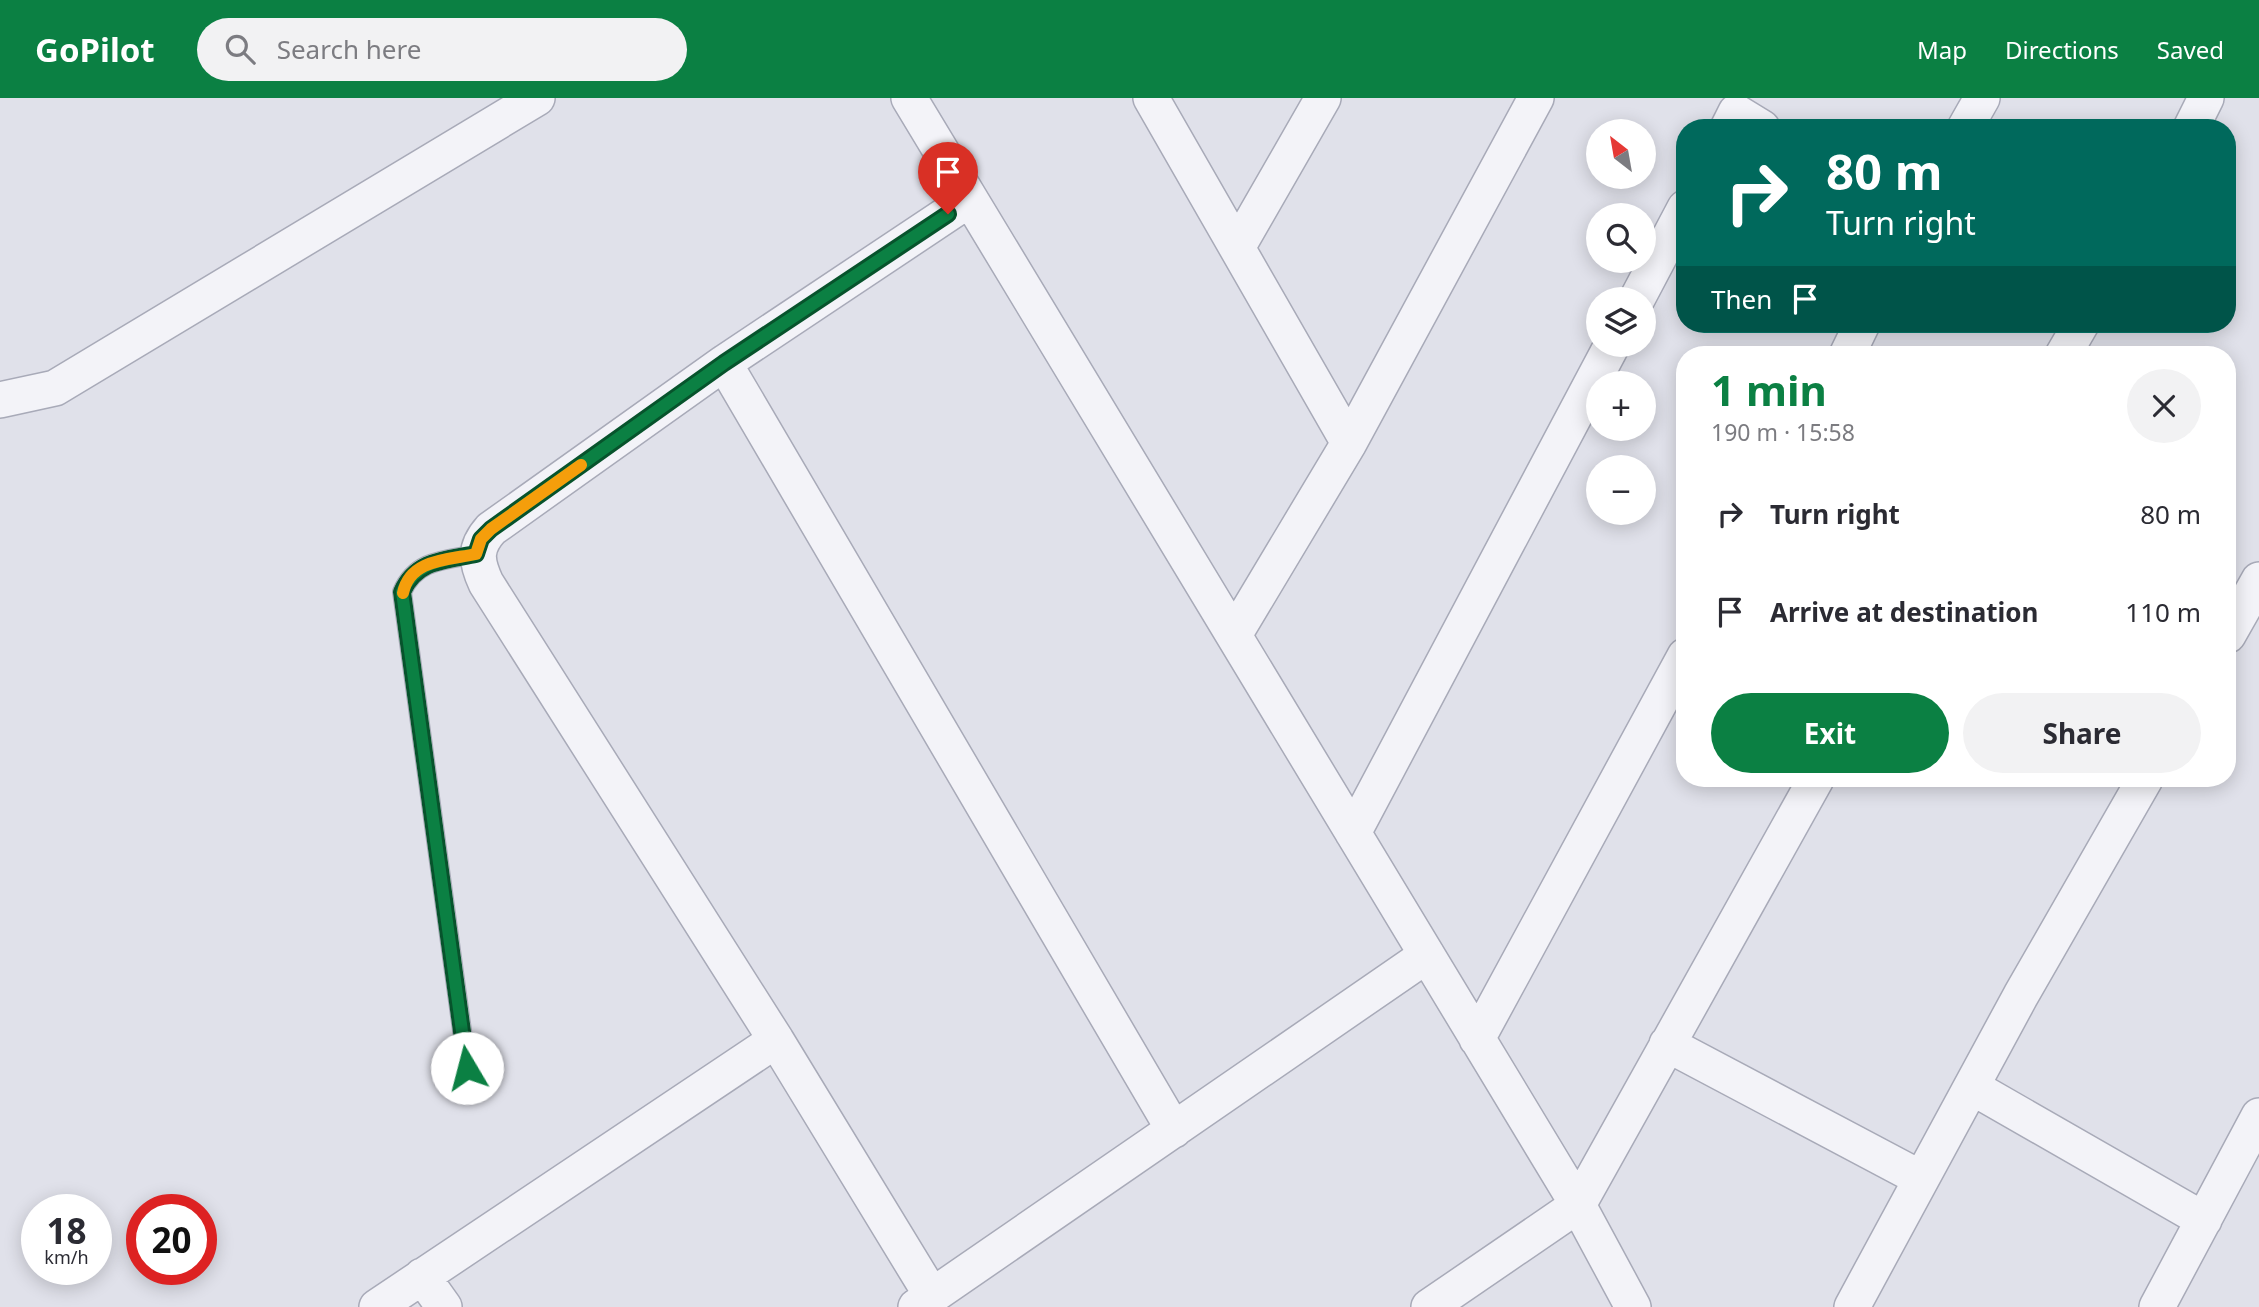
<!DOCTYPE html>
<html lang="en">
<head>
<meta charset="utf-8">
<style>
  body { margin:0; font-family:"Noto Sans",sans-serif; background:#f2f2f3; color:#2b2b33; height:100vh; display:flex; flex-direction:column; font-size:26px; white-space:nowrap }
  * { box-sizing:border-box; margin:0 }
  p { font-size:23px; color:#7c7c81 }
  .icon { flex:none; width:38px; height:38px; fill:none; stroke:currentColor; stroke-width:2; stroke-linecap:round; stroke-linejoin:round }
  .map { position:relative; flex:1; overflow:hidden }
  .details { position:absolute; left:1676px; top:248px; width:560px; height:441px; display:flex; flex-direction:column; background:#fff; border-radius:28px; box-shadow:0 4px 18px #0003 }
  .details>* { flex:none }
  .top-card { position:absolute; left:1676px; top:21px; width:560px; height:214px; border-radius:28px; box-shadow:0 4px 18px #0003; background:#00695c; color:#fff; overflow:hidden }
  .needle { width:46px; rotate:329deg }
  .controls { position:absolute; left:1586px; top:21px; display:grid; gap:14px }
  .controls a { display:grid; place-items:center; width:70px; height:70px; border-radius:50%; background:#fff; box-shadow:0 4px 18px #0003; font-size:35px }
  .speed { position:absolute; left:21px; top:1096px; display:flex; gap:14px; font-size:35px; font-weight:700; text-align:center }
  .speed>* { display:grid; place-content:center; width:91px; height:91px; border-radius:50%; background:#fff; box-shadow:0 4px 18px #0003; line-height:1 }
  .speed small { font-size:18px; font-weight:400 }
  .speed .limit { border:10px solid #d22; background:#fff; color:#111 }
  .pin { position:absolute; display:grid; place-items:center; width:60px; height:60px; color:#fff; margin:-72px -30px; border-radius:50% 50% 50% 0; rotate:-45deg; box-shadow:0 0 7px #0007 }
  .pin .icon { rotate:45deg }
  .me { position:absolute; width:77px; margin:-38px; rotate:352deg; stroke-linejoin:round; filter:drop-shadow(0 0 5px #0008) }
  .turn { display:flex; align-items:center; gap:24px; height:147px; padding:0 35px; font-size:32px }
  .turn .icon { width:91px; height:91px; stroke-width:2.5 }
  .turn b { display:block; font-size:49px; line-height:60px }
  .then { display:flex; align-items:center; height:66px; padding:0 35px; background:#0003; gap:14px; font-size:26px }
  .round { display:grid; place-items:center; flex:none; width:74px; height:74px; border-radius:37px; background:#f2f2f3 }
  .overview { display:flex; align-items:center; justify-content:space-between; height:119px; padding:0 35px }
  h1 { font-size:42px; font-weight:700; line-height:52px; color:#0b8043 }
  .action { display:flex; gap:14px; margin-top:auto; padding:14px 35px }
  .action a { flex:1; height:80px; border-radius:42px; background:#0b8043; color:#fff; font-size:28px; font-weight:700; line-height:80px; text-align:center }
  .action a+a { background:#f2f2f3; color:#2b2b33 }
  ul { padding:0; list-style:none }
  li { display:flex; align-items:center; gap:21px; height:98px; padding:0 35px }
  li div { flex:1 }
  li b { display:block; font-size:26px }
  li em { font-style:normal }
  header { display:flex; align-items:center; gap:42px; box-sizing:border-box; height:98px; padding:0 35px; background:#0b8043; color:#fff }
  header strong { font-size:33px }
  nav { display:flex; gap:38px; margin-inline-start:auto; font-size:24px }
  .search { width:490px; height:63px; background:#f2f2f3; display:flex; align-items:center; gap:18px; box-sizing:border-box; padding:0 24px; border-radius:38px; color:#7c7c81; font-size:26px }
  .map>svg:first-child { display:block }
</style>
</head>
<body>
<header>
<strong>GoPilot</strong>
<div class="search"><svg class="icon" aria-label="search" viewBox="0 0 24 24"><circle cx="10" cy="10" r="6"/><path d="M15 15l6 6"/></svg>Search here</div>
<nav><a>Map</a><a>Directions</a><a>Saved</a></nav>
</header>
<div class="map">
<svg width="2259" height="1209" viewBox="0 0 2259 1209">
  <rect width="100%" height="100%" fill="#e0e1ea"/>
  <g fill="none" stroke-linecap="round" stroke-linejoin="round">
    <g stroke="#a8aab8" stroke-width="20">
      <path id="service" d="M467,969L402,494C416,461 446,462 476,456"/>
    </g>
    <g stroke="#a8aab8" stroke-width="38">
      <path id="minor" d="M909,0L1578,1107L1429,1209
        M1151,0L1349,345
        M1728,30L1736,14L1762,30
        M1965,30L1982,0
        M2191,30L2206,0
        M1238,148L1323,0
        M1637,201L1685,110
        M1847,257L1862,226
        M2063,257L2081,226
        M724,265L1174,1032
        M0,302L55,290L537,0
        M1234,537L1349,345L1536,0
        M2228,537L2259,482
        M1353,735L1612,247
        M1477,941L1685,558
        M776,942L932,1198
        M1667,946L1920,1080
        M1972,989L2204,1122
        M422,1178L444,1209
        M377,1209L776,942L486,485C476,463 474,450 491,431L724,265L970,101
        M916,1209L1427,857
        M1633,1209L1578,1107L1816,681
        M1852,1209L2021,897L2145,681
        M2157,1209L2259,1018"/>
    </g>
    <use href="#service" stroke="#f3f3f8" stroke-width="18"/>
    <use href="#minor" stroke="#f3f3f8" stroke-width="35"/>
  </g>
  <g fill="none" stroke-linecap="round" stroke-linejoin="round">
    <g stroke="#07532c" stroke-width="18">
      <path id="route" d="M467,970L402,494C416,462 445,462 476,456L481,441L491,431L724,265L948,116"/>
    </g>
    <use href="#route" stroke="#0b8043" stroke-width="12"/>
    <path stroke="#f59e0b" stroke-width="12" d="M403,495C410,461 448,462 476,456L481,441L491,431L581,367"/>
  </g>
</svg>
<div class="controls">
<a><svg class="needle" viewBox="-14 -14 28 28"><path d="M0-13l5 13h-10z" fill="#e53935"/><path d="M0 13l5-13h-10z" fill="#7c7c81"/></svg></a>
<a><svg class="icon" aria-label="search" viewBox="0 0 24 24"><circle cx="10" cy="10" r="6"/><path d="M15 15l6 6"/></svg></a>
<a><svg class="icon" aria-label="layers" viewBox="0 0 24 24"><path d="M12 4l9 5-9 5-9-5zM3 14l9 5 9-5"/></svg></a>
<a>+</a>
<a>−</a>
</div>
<div class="speed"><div>18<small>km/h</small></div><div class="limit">20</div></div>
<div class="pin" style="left:948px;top:116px;background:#d93025"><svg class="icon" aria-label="arrive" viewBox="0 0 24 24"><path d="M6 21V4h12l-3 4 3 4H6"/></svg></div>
<svg class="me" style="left:467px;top:970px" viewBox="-20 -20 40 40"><circle r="19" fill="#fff"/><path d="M0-13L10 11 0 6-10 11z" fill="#0b8043"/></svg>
<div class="top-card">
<div class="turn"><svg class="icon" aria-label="right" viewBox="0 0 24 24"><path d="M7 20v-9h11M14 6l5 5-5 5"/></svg><div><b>80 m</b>Turn right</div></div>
<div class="then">Then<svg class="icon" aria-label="arrive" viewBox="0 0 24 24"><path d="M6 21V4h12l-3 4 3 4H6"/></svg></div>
</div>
<section class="details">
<div class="overview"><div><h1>1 min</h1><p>190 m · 15:58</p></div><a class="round"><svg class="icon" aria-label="close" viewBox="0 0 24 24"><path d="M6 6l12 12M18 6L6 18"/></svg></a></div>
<ul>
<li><svg class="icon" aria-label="right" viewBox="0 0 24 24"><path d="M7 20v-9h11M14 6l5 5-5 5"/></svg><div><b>Turn right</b></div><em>80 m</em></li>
<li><svg class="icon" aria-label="arrive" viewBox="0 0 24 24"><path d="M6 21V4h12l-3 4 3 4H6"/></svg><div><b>Arrive at destination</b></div><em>110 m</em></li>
</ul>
<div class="action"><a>Exit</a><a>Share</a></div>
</section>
</div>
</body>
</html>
